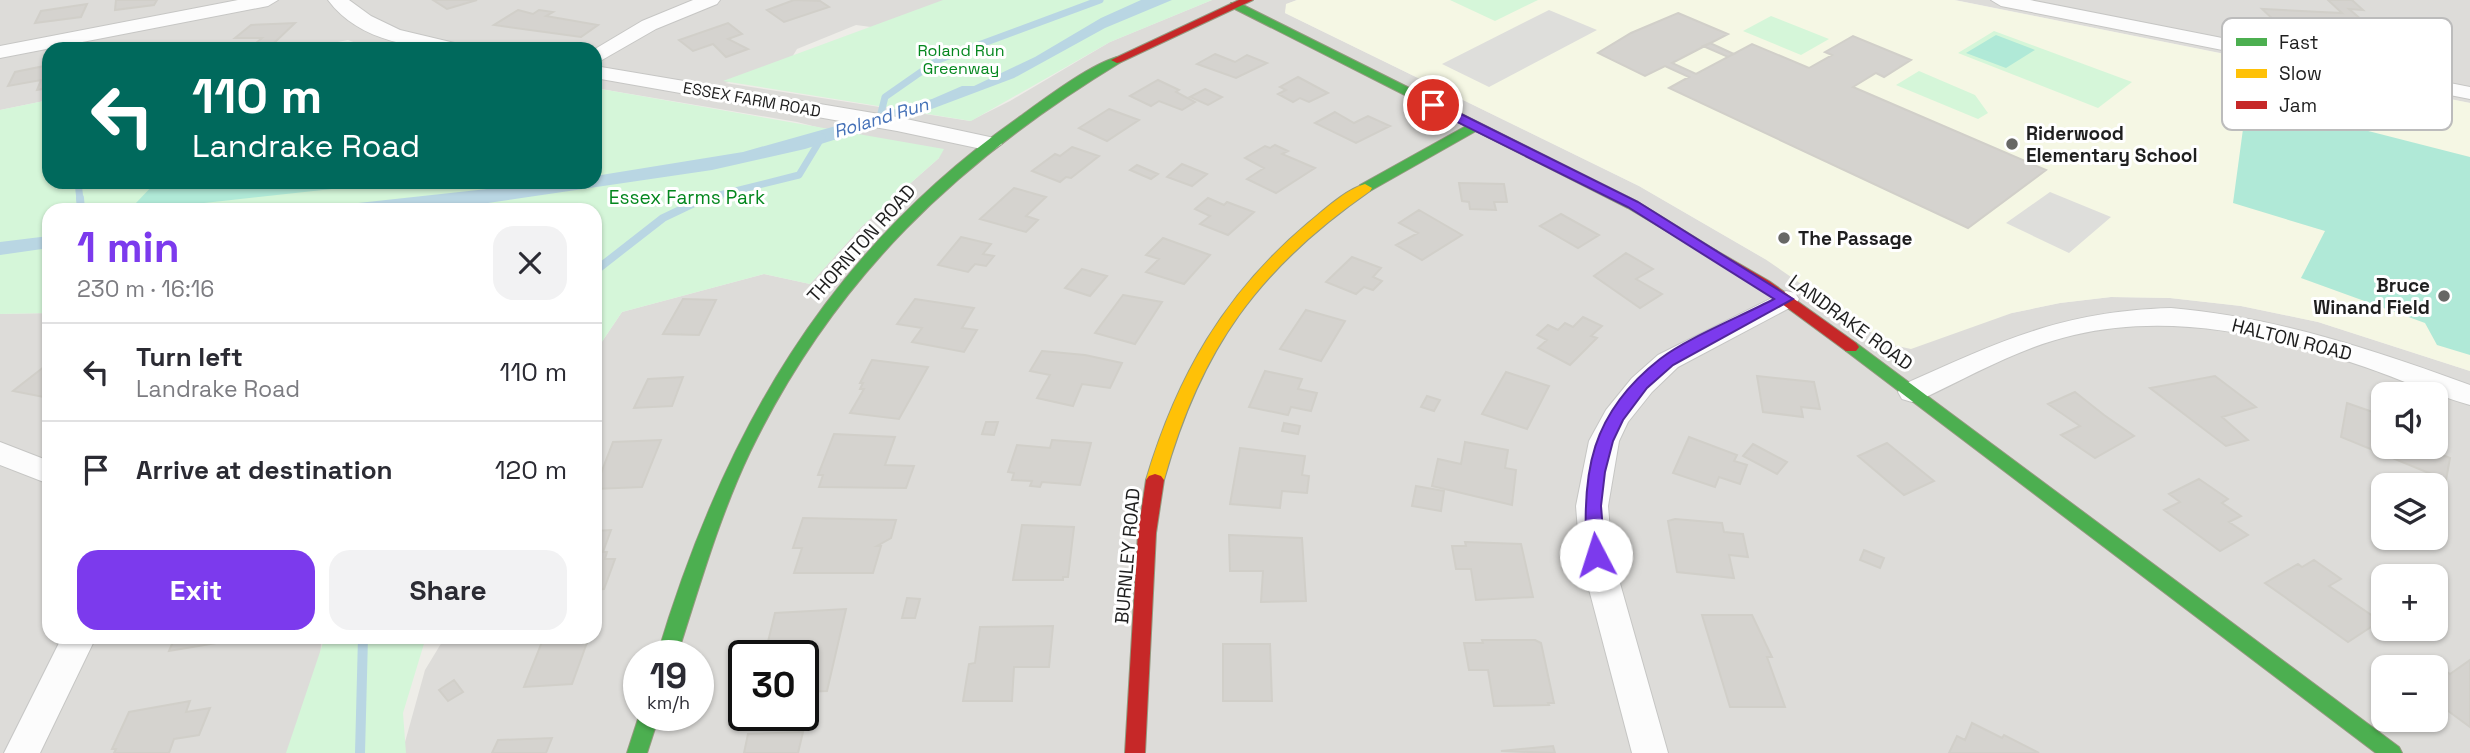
<!DOCTYPE html>
<html lang="en">
<head>
<meta charset="utf-8">
<style>
  body { margin:0; font-family:"Space Grotesk",sans-serif; background:#f2f2f3; color:#2b2b33; height:100vh; display:flex; flex-direction:column; font-size:26px; white-space:nowrap }
  * { box-sizing:border-box; margin:0 }
  p { font-size:23px; color:#7c7c81 }
  .icon { flex:none; width:38px; height:38px; fill:none; stroke:currentColor; stroke-width:2; stroke-linecap:round; stroke-linejoin:round }
  .map { position:relative; flex:1; overflow:hidden }
  .sheet { position:absolute; left:42px; top:203px; width:560px; height:441px; display:flex; flex-direction:column; background:#fff; border-radius:21px; box-shadow:0 2px 5px #0004 }
  .sheet>* { flex:none }
  .top-card { position:absolute; left:42px; top:42px; width:560px; height:147px; border-radius:21px; box-shadow:0 2px 5px #0004; background:#00695c; color:#fff; overflow:hidden }
  .controls { position:absolute; left:2371px; top:382px; display:grid; gap:14px }
  .controls a { display:grid; place-items:center; width:77px; height:77px; border-radius:14px; background:#fff; box-shadow:0 2px 5px #0004; font-size:35px }
  .speed { position:absolute; left:623px; top:640px; display:flex; gap:14px; font-size:35px; font-weight:700; text-align:center }
  .speed>* { display:grid; place-content:center; width:91px; height:91px; border-radius:50%; background:#fff; box-shadow:0 2px 5px #0004; line-height:1 }
  .speed small { font-size:18px; font-weight:400 }
  .speed .limit { border:4px solid #111; border-radius:10px; background:#fff; color:#111 }
  .pin { position:absolute; display:grid; place-items:center; width:60px; height:60px; color:#fff; margin:-30px; border:4px solid #fff; border-radius:50%; box-shadow:0 2px 7px #0007 }
  .me { position:absolute; width:77px; margin:-38px; rotate:355deg; stroke-linejoin:round; filter:drop-shadow(0 0 5px #0008) }
  .turn { display:flex; align-items:center; gap:24px; height:147px; padding:0 35px; font-size:32px }
  .turn .icon { width:91px; height:91px; stroke-width:2.5 }
  .turn b { display:block; font-size:49px; line-height:60px }
  .round { display:grid; place-items:center; flex:none; width:74px; height:74px; border-radius:21px; background:#f2f2f3 }
  .overview { display:flex; align-items:center; justify-content:space-between; height:119px; padding:0 35px }
  h1 { font-size:42px; font-weight:600; line-height:52px; color:#7c3aed }
  .action { display:flex; gap:14px; margin-top:auto; padding:14px 35px }
  .action a { flex:1; height:80px; border-radius:21px; background:#7c3aed; color:#fff; font-size:28px; font-weight:600; line-height:80px; text-align:center }
  .action a+a { background:#f2f2f3; color:#2b2b33 }
  ul { padding:0; list-style:none }
  li { display:flex; align-items:center; gap:21px; height:98px; padding:0 35px; border-top:2px solid #e1e1e2 }
  li div { flex:1 }
  li b { display:block; font-size:26px }
  li em { font-style:normal }
  .map>svg:first-child { display:block }
</style>
</head>
<body>
<div class="map">
<svg width="2470" height="753" viewBox="0 0 2470 753">
  <rect width="100%" height="100%" fill="#eeede8"/>
  <path fill="#dddcd9" fill-rule="evenodd" d="M0,0H981L886,29L856,25L797,49L786,67L725,83L970,121L1010,101L1110,42L1212,0H1297L1287,4L1285,13L1639,186L1765,259L2012,313L2060,303L2111,297L2170,298L2241,306L2318,322L2470,371V753H402L425,670L445,637H595V352L622,312L764,274L810,284L862,226L939,158L797,122L595,88V49H372L348,40L302,49H49V100L0,110ZM2384,394H2436V446H2384ZM2384,485H2436V537H2384ZM2384,576H2436V628H2384ZM639,656H698V716H639ZM744,656H803V716H744ZM2384,667H2436V719H2384Z
    M1955,0H2470V103Z
    M49,313V637H321L320,686L304,753H0V314Z"/>
  <path fill="#f5f7e4" d="M1297,0H1954L2470,103V371L2318,322L2241,306L2170,298L2111,297L2060,303L2012,313L1911,349L1888,344L1765,259L1639,186L1285,13L1286,4Z"/>
  <path fill="#d5f6d9" d="M943,0H1212L1110,42L971,121L723,81Z
    M1450,0H1538L1495,21Z
    M1771,16L1829,39L1801,55L1743,31Z
    M1994,31L2132,82L2098,108L1958,53Z
    M1919,71L1975,95L1988,113L1978,119L1896,85Z
    M595,88L944,149L939,158L862,226L810,284L764,274L622,312L595,352V210H49V313L0,314V110L49,100V182H595Z
    M325,637H426L403,713L406,753H286Z"/>
  <path fill="#b0e9d7" d="M1996,35L2035,50L2006,68L1966,53Z
    M2262,104L2470,157V355L2437,345L2425,323L2301,278L2325,231L2233,203L2246,107Z
    M156,182H396L141,210L135,204Z"/>
  <path fill="#dededb" d="M1549,10L1597,30L1489,87L1442,64Z
    M2050,192L2111,217L2069,253L2006,223Z"/>
  <path fill="#b9d6e3" d="M1141,0H1172L1105,28L1014,78L929,110L805,149L712,170L488,203L413,210H294L550,182H595V176L743,152L932,99L962,86H974L1035,57L1101,18Z
    M49,236V248L0,255V242Z"/>
  <g fill="none" stroke-linecap="round" stroke-linejoin="round">
    <path stroke="#b9d6e3" stroke-width="7" d="M879,121L885,97L938,60L1100,0
      M78,182L80,200
      M699,200L799,175L822,137"/>
    <path stroke="#b9d6e3" stroke-width="8" d="M80,198L81,210
      M595,271L663,218L705,198"/>
    <path stroke="#b9d6e3" stroke-width="10" d="M360,753L363,637"/>
  </g>
  <path fill="#d5d3cf" stroke="#d1cfc9" stroke-width="2" d="M116,0H157L154,5L115,10Z
    M433,0H477L447,9Z
    M794,0L820,1L829,7L784,22L767,10Z
    M2328,0H2352L2363,10L2349,9L2369,26H2343L2347,30L2337,29L2341,33L2314,31L2300,24L2276,22L2262,9L2342,13Z
    M87,4L81,17L35,23L41,11Z
    M518,10L533,14L539,10L553,12L546,16L598,25L581,37L494,25Z
    M1678,13L1728,34L1672,63L1696,74L1752,44L1809,68L1832,55L1825,52L1853,36L1911,60L1884,77L1876,73L1853,87L2046,170L1968,228L1669,88L1689,77L1665,66L1645,76L1598,53L1631,33Z
    M295,23L273,44H255L262,38H235L251,25Z
    M728,23L742,34L728,39L748,49L726,57L713,44L693,51L679,40Z
    M1710,43L1734,54L1728,57L1703,46Z
    M1215,54L1235,62L1247,55L1267,63L1236,78L1197,64Z
    M49,65V88L37,90L41,80L8,86L15,72Z
    M1298,77L1328,93L1309,102L1300,98L1293,102L1278,94L1286,90L1280,87Z
    M1158,80L1179,90L1176,92L1195,102L1182,110L1159,101L1151,106L1130,96Z
    M1205,89L1222,97L1208,105L1190,97Z
    M1109,109L1139,120L1107,141L1079,128Z
    M1335,112L1354,123L1368,116L1390,126L1356,143L1315,123Z
    M1275,145L1288,151L1282,154L1315,168L1276,193L1247,179L1264,168L1245,158L1265,146L1270,148Z
    M1072,147L1099,156L1071,178L1066,177L1060,182L1032,171L1055,154L1060,156Z
    M1182,164L1207,174L1192,186L1167,177Z
    M1137,165L1158,174L1151,179L1130,170Z
    M1459,183L1504,184L1507,202H1494L1496,210L1470,209L1469,202L1462,201Z
    M1014,188L1046,197L1026,216L1038,220L1026,232L980,219Z
    M1208,198L1224,205L1227,202L1254,212L1228,235L1200,224L1210,216L1195,209Z
    M1419,210L1462,235L1422,260L1396,245L1418,233L1399,223Z
    M1561,214L1599,235L1578,248L1540,226Z
    M961,237L991,244L983,254L994,256L986,266L975,264L968,272L938,265Z
    M1163,238L1210,255L1184,284L1146,272L1159,259L1146,255Z
    M1626,253L1653,269L1636,279L1662,294L1640,308L1594,276Z
    M1352,257L1381,268L1373,277L1382,281L1373,290L1364,287L1356,294L1326,282Z
    M1082,269L1107,276L1090,296L1065,288Z
    M1123,295L1162,302L1135,344L1095,333Z
    M683,299L716,300L699,335L663,334Z
    M915,299L974,308L962,328L977,330L964,352L912,342L922,328L897,324Z
    M1306,310L1345,321L1321,361L1280,349Z
    M1583,317L1602,326L1591,336L1597,338L1570,365L1538,348L1547,340L1537,335L1548,325L1558,330L1565,323L1573,327Z
    M1042,351L1085,355L1122,363L1110,388L1082,384L1073,406L1037,398L1050,375L1030,371Z
    M872,360L928,367L899,419L850,413L864,389H860L863,383H860Z
    M49,363V398L13,391Z
    M1265,371L1302,379L1298,389L1317,393L1311,411L1291,407L1288,415L1249,407Z
    M1506,372L1549,386L1527,429L1482,414Z
    M1757,376L1814,382L1820,409L1801,407L1803,417L1763,412Z
    M2215,376L2256,407L2222,417L2248,440L2226,446L2150,388Z
    M683,377L672,406L634,408L648,379Z
    M2075,392L2104,415L2134,436L2095,458L2061,435L2080,426L2048,404Z
    M1427,396L1440,400L1434,411L1421,407Z
    M2347,403L2384,416V446H2418L2450,458L2446,480L2341,437Z
    M986,422H998L994,435L982,434Z
    M1284,423L1300,426L1298,434L1282,431Z
    M834,434L895,437L885,465L914,466L906,488L819,487L823,475H818Z
    M1689,437L1737,455L1734,461L1747,465L1740,484L1719,477L1715,487L1673,473Z
    M661,440L642,487L595,489L613,442Z
    M1052,440L1091,443L1080,485L1042,482L1040,487L1030,486L1032,481L1012,480L1014,473L1008,472L1017,445L1050,448Z
    M1465,442L1508,450L1505,468L1516,470L1512,505L1432,486L1438,459L1461,464Z
    M1887,443L1934,481L1904,495L1858,456Z
    M1753,444L1787,462L1777,474L1743,456Z
    M1240,448L1305,456L1302,475L1309,476L1307,493L1282,491L1280,508L1230,504Z
    M2199,479L2228,499L2222,503L2241,516L2229,522L2248,535L2220,551L2164,510L2180,502L2169,494Z
    M1416,486L1444,491L1441,511L1412,506Z
    M803,518L896,520L891,538L877,546H881L873,573H794L802,548H793Z
    M1675,519L1722,523L1724,532L1743,534L1748,557L1729,555L1734,578L1677,572L1668,521Z
    M1022,525L1074,527L1068,577H1063V580H1013Z
    M611,530L603,552H607L605,559H615L604,589L595,590V531Z
    M1229,535L1302,538L1306,601L1261,602L1263,571H1230Z
    M1465,542L1521,544L1533,597L1476,600L1471,569H1456L1452,546H1466Z
    M1864,550L1884,558L1880,568L1860,560Z
    M2314,560L2341,579L2329,586L2380,621L2348,642L2265,583L2298,564L2302,567Z
    M907,598L920,599L915,618H902Z
    M846,609L827,691L803,692V656L768,654L770,646H767L775,613Z
    M1702,615H1752L1772,657H1767L1785,707H1730Z
    M1053,626L1049,667H1014L1012,701H963L969,664L975,663L980,627Z
    M175,637H236L234,640L169,651Z
    M544,637H589L572,684L524,687Z
    M1482,640H1535L1541,643L1554,703H1548L1549,705L1494,706L1488,670H1469L1464,643H1483Z
    M1223,644H1270L1272,701H1223Z
    M2470,660V727L2436,702L2434,667L2437,665L2450,674Z
    M454,680L463,692L448,701L439,690Z
    M190,701L186,712L210,708L199,735L174,739L169,753H114L116,749H112L129,712Z
    M1972,723L2002,738L2004,735L2039,753H1949L1957,736L1965,740Z
    M803,732L798,753H744L748,734Z
    M552,738L546,753H492L498,740Z
    M1553,746L1555,753L1501,751Z"/>
  <g fill="none" stroke-linecap="round" stroke-linejoin="round">
    <g stroke="#c6c6c4" stroke-width="2">
      <path id="street" d="M238,0H278L268,6L0,58V46Z
        M328,0H349L371,16L400,30L463,45L466,49C418,49 360,43 328,0Z
        M693,0H720L717,4L656,29L595,64V49L642,21Z
        M1991,0H2030L2470,87V99L2001,6Z
        M595,66L897,117L999,139L1002,144L991,151L897,131L595,78Z
        M1786,291L1795,293L1799,299L1795,305L1678,367L1652,392L1628,422L1619,441L1608,506L1612,555L1668,753H1632L1580,555L1576,506L1589,441L1606,410L1632,378L1658,355Z
        M2171,308C2275,317 2372,349 2470,385V405C2434,395 2400,379 2365,367C2271,335 2172,312 2074,335C2021,347 1971,376 1922,399L1912,402L1902,399L1898,392L1902,385C1999,342 2061,311 2171,308Z
        M0,442L49,461V484L0,465Z
        M62,637H96L40,753H4Z"/>
    </g>
    <g stroke="#94997f" stroke-width="2">
      <path id="fast" d="M1231,3H1239L1638,202L1717,251L1715,254H1705L1628,208L1476,131L1370,191H1360V185L1466,126L1231,7Z
        M1117,57L1121,58V62C958,161 834,278 750,452C719,517 699,588 677,656H657C723,435 826,253 1018,118C1043,100 1089,65 1117,57Z
        M1851,342L1856,343L2399,747L2402,753H2376L1846,351L1843,347Z
        M639,716H659L647,753H627Z"/>
    </g>
    <g stroke="#94997f" stroke-width="2">
      <path id="slow" d="M1365,184L1372,188L1370,191C1258,269 1201,348 1164,480L1161,484H1149L1146,480C1177,376 1224,294 1308,223C1324,210 1345,190 1365,184Z"/>
    </g>
    <g stroke="#94997f" stroke-width="2">
      <path id="jam" d="M1239,0H1253L1121,62L1117,63L1111,60Z
        M1710,247L1769,281L1856,343L1859,347L1856,351H1846L1759,287L1705,254L1703,251L1705,248Z
        M1155,474L1161,476L1164,480L1156,533L1145,753H1125L1138,533L1146,480L1149,476Z"/>
    </g>
    <use href="#street" fill="#fcfcfc" fill-rule="evenodd"/>
    <use href="#fast" fill="#4caf50" fill-rule="evenodd"/>
    <use href="#slow" fill="#ffc107" fill-rule="evenodd"/>
    <use href="#jam" fill="#c62828" fill-rule="evenodd"/>
  </g>
  <path fill="#7c3aed" stroke="#51269a" stroke-width="2" d="M1429,102H1437L1638,202L1793,299L1673,365L1647,388L1623,420L1613,441L1605,472L1601,506L1605,555L1603,560L1596,562L1587,555C1581,472 1591,413 1660,359C1687,338 1742,316 1774,299L1628,207L1429,108Z"/>
  <g fill="#676765" stroke="#fff" stroke-width="2.5">
    <circle cx="2012" cy="144" r="7"/>
    <circle cx="1784" cy="238" r="7"/>
    <circle cx="2444" cy="296" r="7"/>
  </g>
  <g text-anchor="middle" stroke-width="6" stroke-linejoin="round" paint-order="stroke">
    <g font-size="16" fill="#04871e" stroke="#fff">
      <text x="961" y="56">Roland Run<tspan x="961" dy="18">Greenway</tspan></text>
    </g>
    <g font-size="16" fill="#1f1f1f" stroke="#fff">
      <text transform="translate(752 99) rotate(10)" y="6">ESSEX FARM ROAD</text>
    </g>
    <g font-size="18" font-style="italic" fill="#4470b7" stroke="#fff">
      <text transform="translate(881 118) rotate(-17)" y="6">Roland Run</text>
    </g>
    <g font-size="19" font-weight="bold" fill="#1f1f1f" stroke="#fff" text-anchor="start">
      <text x="2026" y="140">Riderwood<tspan x="2026" dy="22">Elementary School</tspan></text>
      <text x="1798" y="245">The Passage</text>
      <text x="2430" y="292" text-anchor="end">Bruce<tspan x="2430" dy="22">Winand Field</tspan></text>
    </g>
    <g font-size="19" fill="#04871e" stroke="#fff">
      <text x="687" y="204">Essex Farms Park</text>
    </g>
    <g font-size="19" fill="#1f1f1f" stroke="#fff">
      <text transform="translate(861 243) rotate(-48)" y="7">THORNTON ROAD</text>
      <text transform="translate(1851 322) rotate(36)" y="7">LANDRAKE ROAD</text>
      <text transform="translate(2292 339) rotate(14)" y="7">HALTON ROAD</text>
      <text transform="translate(1127 556) rotate(-85)" y="7">BURNLEY ROAD</text>
    </g>
  </g>
  <rect x="2222" y="18" width="230" height="112" rx="10" fill="#fff" stroke="#bcbcbc" stroke-width="2"/>
  <rect x="2236" y="38" width="31" height="8" fill="#4caf50"/>
  <rect x="2236" y="69" width="31" height="9" fill="#ffc107"/>
  <rect x="2236" y="101" width="31" height="8" fill="#c62828"/>
  <g font-size="19" fill="#1f1f1f">
    <text x="2279" y="49">Fast</text>
    <text x="2279" y="80">Slow</text>
    <text x="2279" y="112">Jam</text>
  </g>
</svg>
<div class="controls">
<a><svg class="icon" aria-label="sound" viewBox="0 0 24 24"><path d="M4 9h4l5-4v14l-5-4H4zM17 9q2 3 0 6"/></svg></a>
<a><svg class="icon" aria-label="layers" viewBox="0 0 24 24"><path d="M12 4l9 5-9 5-9-5zM3 14l9 5 9-5"/></svg></a>
<a>+</a>
<a>−</a>
</div>
<div class="speed"><div>19<small>km/h</small></div><div class="limit">30</div></div>
<div class="pin" style="left:1433px;top:105px;background:#d93025"><svg class="icon" aria-label="arrive" viewBox="0 0 24 24"><path d="M6 21V4h12l-3 4 3 4H6"/></svg></div>
<svg class="me" style="left:1596px;top:555px" viewBox="-20 -20 40 40"><circle r="19" fill="#fff"/><path d="M0-13L10 11 0 6-10 11z" fill="#7c3aed"/></svg>
<div class="top-card">
<div class="turn"><svg class="icon" aria-label="left" viewBox="0 0 24 24"><path d="M17 20v-9H6M10 6l-5 5 5 5"/></svg><div><b>110 m</b>Landrake Road</div></div>
</div>
<section class="sheet">
<div class="overview"><div><h1>1 min</h1><p>230 m · 16:16</p></div><a class="round"><svg class="icon" aria-label="close" viewBox="0 0 24 24"><path d="M6 6l12 12M18 6L6 18"/></svg></a></div>
<ul>
<li><svg class="icon" aria-label="left" viewBox="0 0 24 24"><path d="M17 20v-9H6M10 6l-5 5 5 5"/></svg><div><b>Turn left</b><p>Landrake Road</p></div><em>110 m</em></li>
<li><svg class="icon" aria-label="arrive" viewBox="0 0 24 24"><path d="M6 21V4h12l-3 4 3 4H6"/></svg><div><b>Arrive at destination</b></div><em>120 m</em></li>
</ul>
<div class="action"><a>Exit</a><a>Share</a></div>
</section>
</div>
</body>
</html>
